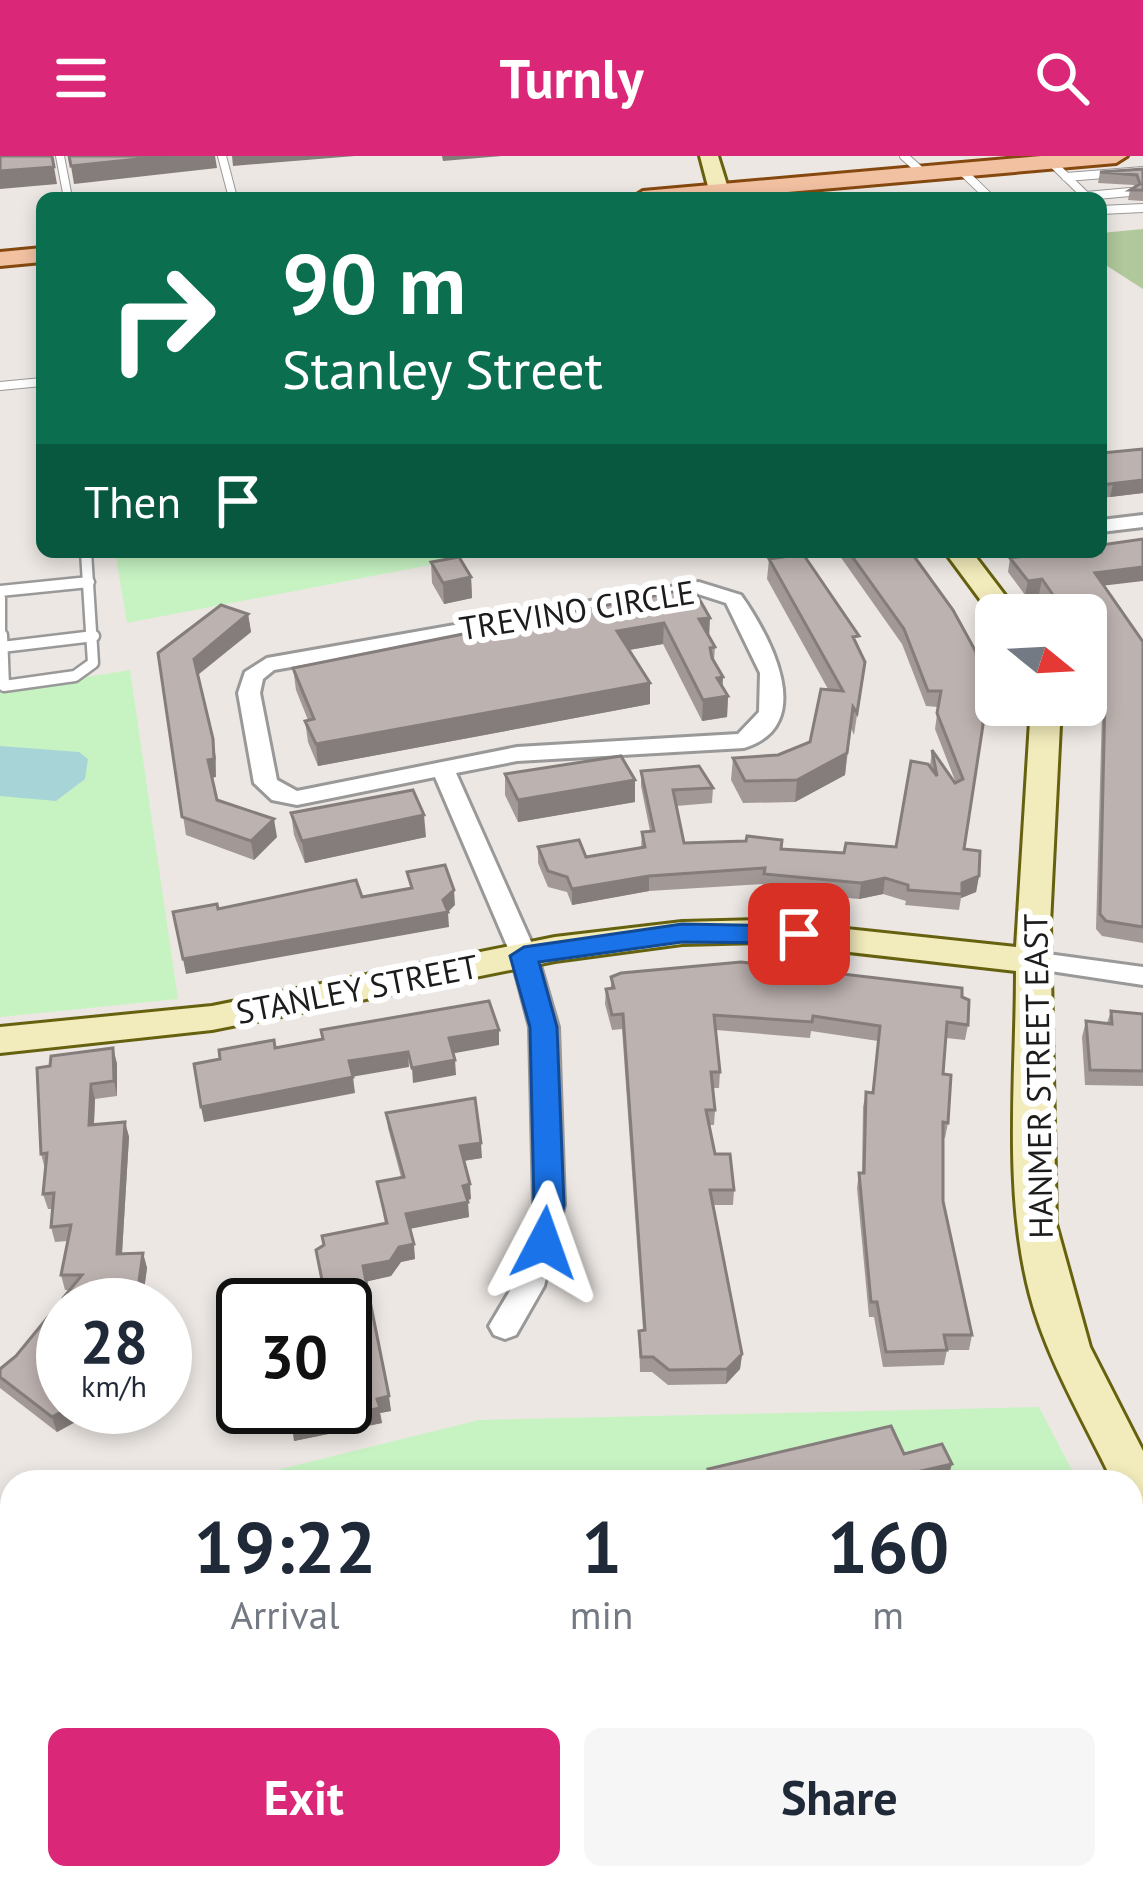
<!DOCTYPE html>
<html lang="en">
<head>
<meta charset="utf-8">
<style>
  body { margin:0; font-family:"PT Sans",sans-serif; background:#f6f6f7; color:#1f2937; height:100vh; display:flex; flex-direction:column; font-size:45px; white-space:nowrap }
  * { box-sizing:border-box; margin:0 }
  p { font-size:39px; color:#747a83 }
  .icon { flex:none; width:66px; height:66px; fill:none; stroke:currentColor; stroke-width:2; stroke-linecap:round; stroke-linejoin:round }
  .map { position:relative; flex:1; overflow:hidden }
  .panel { position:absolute; left:0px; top:1314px; width:1143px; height:420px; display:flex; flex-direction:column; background:#fff; border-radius:36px 36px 0 0; box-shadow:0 6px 18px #0003 }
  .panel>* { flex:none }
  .guide { position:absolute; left:36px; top:36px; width:1071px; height:366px; border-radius:18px; box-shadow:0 6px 18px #0003; background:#0b6e4f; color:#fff; overflow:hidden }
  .needle { width:78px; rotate:108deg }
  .tools { position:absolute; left:975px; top:438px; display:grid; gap:24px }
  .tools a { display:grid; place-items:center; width:132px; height:132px; border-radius:18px; background:#fff; box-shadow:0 6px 18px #0003; font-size:60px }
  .speed { position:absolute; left:36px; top:1122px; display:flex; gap:24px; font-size:60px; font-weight:700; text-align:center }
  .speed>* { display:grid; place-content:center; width:156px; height:156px; border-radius:50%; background:#fff; box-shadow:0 6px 18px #0003; line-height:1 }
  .speed small { font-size:30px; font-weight:400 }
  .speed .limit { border:6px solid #111; border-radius:18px; background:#fff; color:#111 }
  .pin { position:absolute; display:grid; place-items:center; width:102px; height:102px; color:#fff; margin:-51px; border-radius:24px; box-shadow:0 6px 18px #0006 }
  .me { position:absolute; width:132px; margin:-66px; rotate:4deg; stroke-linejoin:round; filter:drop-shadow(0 0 9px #0008) }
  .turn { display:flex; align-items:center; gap:42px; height:252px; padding:0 48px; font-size:54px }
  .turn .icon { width:156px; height:156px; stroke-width:2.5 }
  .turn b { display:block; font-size:84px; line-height:102px }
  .then { display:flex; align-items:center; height:114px; padding:0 48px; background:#0003; gap:24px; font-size:45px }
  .eta { display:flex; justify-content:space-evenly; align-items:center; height:204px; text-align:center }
  .eta b { font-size:72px; font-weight:700; line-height:84px }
  .button { display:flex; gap:24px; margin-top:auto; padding:24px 48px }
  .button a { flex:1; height:138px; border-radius:18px; background:#db2777; color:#fff; font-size:48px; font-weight:700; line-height:138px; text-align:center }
  .button a+a { background:#f6f6f7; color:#1f2937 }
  header { display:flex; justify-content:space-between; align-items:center; height:156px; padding:0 48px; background:#db2777; color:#fff; font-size:54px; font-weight:700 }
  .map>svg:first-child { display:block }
</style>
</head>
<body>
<header><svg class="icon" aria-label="menu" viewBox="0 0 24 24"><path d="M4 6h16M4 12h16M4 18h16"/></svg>Turnly<svg class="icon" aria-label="search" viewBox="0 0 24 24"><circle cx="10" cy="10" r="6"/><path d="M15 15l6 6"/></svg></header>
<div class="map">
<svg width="1143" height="1734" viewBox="0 0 1143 1734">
  <rect width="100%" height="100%" fill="#ece7e3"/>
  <path fill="#b0c89b" d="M1143,73V133L1101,106V77Z"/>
  <path fill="#c7f3c3" d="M115,396H498L127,467Z
    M130,514L178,843L0,861V535Z
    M1039,1251L1078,1326H229L479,1264Z
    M12,1371V1722H1131V1428L1143,1451V1734H0V1373Z"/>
  <path fill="#88d4a9" d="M12,1444V1664L0,1667V1447Z"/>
  <path fill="#a7d4d6" d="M0,590L79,596L88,603L85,623L56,645L0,640Z"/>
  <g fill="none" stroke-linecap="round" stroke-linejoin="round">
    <g stroke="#999" stroke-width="10">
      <path id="lane-far1" d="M60,0L68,42
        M222,0L233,42
        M904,0L923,17
        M1050,5L1088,42
        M960,13L990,42
        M1066,21L1143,15
        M1086,40L1130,36
        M1101,54L1143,52
        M0,230L42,226"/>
    </g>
    <g stroke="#999" stroke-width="15">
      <path id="lane" d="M0,435L89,426
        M0,442V479
        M2,479L4,530L75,520L93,507L86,396
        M2,491L94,480"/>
    </g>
    <g stroke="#999" stroke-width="6">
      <path id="street" d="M1143,359V371L1101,376V364Z
        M699,426L741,439C769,479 819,569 744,592L517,605L456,617L537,799L558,871L564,1049L544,1130L516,1179L505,1183L494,1179L489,1170L514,1128L534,1049L530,871L511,799L435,621L297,649L272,644L254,627L238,537L245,516L267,502ZM698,438L726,447L760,517L759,556L738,578L517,591L297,635L277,624L260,537L263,523L274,514Z
        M1033,796L1143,811V829L1024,811L1020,805L1024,799Z"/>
    </g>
    <g stroke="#66610f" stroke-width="6">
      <path id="secondary" d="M700,0H718L731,42H711Z
        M945,396H972L1020,459H996V465Z
        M1031,549H1061L1050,768L1056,1068L1090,1191L1143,1295V1361L1131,1357V1326H1113C1084,1265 1047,1204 1030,1139C1003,1036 1016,921 1016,815L761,786L682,788L555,805L212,874L0,897V871L212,850L555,781L682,766L761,764L1016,791Z"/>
    </g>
    <g stroke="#85490f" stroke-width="6">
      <path id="primary" d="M1041,0H1127L1116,7L720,42H632L643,35Z
        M42,92V106L0,110V96Z"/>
    </g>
    <use href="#lane-far1" stroke="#fff" stroke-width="8"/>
    <use href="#lane" stroke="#fff" stroke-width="10"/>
    <use href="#street" fill="#fff" fill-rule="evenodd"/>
    <use href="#secondary" fill="#f2ebbb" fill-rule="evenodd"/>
    <use href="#primary" fill="#f2c1a2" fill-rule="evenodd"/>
  </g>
  <path fill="#a29997" d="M1143,13V45L1128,44L1130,34L1135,31L1134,29L1098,27L1100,16Z
    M1143,293V337L1101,342V297Z
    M837,396H911L976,496L964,693L979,720L976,736L961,742L959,754L905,749L906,745L883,738L859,743L762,734L763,728L649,735L572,749L567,736L548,731L538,707V691L586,701L641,692L642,676L650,675L641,630V615L713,632L712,647L676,650L684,687L844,697L896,691L930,610L932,594L956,627L935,573L938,551L926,550L902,488Z
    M1010,402L1104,430L1143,486V787L1102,780L1096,773L1102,555L1086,513V459H1054L1039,438L1025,439L1008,416Z
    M769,403L857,491L865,506L854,579L851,572L845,619L795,646L743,647L731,624L733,602L778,599L810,586L828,533L767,423Z
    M431,406L471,421L472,442L444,448L432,427Z
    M693,432L709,481L715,491L714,504L723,531L728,540L727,561L702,565L663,488L629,494L650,548L318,610L308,586L305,565L308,564L296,534L293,512Z
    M248,458L251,476L198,519L216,601V621H212L217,644L277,681L254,704L186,679L158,497Z
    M505,618L635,646L518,666L505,639Z
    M291,657L426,681L305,707L294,679Z
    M611,821L962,841L968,869L965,884L946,882L943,918L948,967L945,982H943V1045L972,1179L969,1194H947L944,1209L883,1211L874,1161H869L857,1032L859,1017H862L863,951L866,936L872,937L878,885L811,875L810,882L716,874L720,916L719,932H713L715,954L714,969H709L715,998L734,1034L733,1049H713L742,1198L740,1213L726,1228L668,1229L652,1216H640L639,1175L643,1174L622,873L612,874L605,848L606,833L611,832Z
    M1111,855L1143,858V930L1085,929L1082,881L1086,865L1107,867Z
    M113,892L117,908V940L95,943L94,969L125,966L129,981L122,1098L143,1097L147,1112L142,1149H63V1251H87L88,1259L57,1276L0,1232V1213L16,1200L61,1145L66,1147L64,1141L70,1134H65L61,1119L68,1085L55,1086L51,1071L53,1053H48L43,1038L45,1013L41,998L37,912L50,910L51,900Z
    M386,957L482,1002L464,1005L471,1043L467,1044L469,1061L410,1073L415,1103L401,1106L391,1120L366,1125L391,1255L380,1257L382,1267L294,1285L322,1124L385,1068L377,1026L401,1021L388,972Z
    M844,1722H1131L1143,1734H848Z"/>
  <path fill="#847d7b" d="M167,0H215L217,12L74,28L71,10Z
    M232,0H355L233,10Z
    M442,0H502L443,5Z
    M54,11L57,28L0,33V15Z
    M1143,324V337L1110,341L1113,328Z
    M1143,411V425L1092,431L1095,417Z
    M471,421L472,442L444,448L443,427Z
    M1042,423L1039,438L1025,439L1028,425Z
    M248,458L251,476L196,520L194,503Z
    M710,462L709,483L699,463Z
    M664,467L663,488L617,496V475Z
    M723,521L722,541L728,540L727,561L702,565L703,544L717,522Z
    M650,527V548L318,610L316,588Z
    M213,583L216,621L211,622L208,604Z
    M847,597L845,619L795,646L797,624Z
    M635,624V646L518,666V644Z
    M424,659L426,681L305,707L302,685Z
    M274,663L277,681L254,704L251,685Z
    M649,720V735L572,749V733Z
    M979,720L976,736L961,742L962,727Z
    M885,722L883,738L859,743L861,727Z
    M454,734L455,749L448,756L449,771L186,818L183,803L443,744Z
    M499,874V889L450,898L449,882Z
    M113,892L117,908V940L114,925Z
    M408,896L409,911L351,921L349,905Z
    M455,904L456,919L413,927L412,912Z
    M353,921L355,937L204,966L201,951Z
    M91,928L95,943L93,985L89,969Z
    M125,966L129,981L121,1113L117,1098Z
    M481,987L482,1002L461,1005L460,990Z
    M470,1028L471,1043L464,1045L463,1030Z
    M468,1046L469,1061L408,1073L406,1058Z
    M414,1088L415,1103L401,1106L391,1120L365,1126L363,1110L399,1091Z
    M143,1097L147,1112L142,1149H140L137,1139Z
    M742,1198L740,1213L726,1228L727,1213Z
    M389,1240L391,1255L380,1257L382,1267L294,1285L292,1271Z
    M70,1251H87L88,1259L57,1276L52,1261Z
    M952,1308L947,1326H910L912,1317Z"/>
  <path fill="#bcb2b0" stroke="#847d7b" stroke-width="3" d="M0,0H52L54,11L0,15Z
    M69,0H167L71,10Z
    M1143,13V34H1130L1140,28L1137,19L1100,16Z
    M1143,293V324L1101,329V297Z
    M1143,383V411L1095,417L1143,486V771L1106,765L1100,758L1105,540L1086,490V459H1067L1042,423L1028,425L1010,402L1052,396H1101V389Z
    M849,396H911L953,454L976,496L983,569L964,693L980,695L979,720L962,727V738L908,734V729L885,722L861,727L764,718L765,712L649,720L572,733L567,721L548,715L538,691L579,684L586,701L645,691L642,676L654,675L641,615L699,610L713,632L673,634L684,687L746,685L747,680L782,684L781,693L844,697L846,687L896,691L911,605L928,608L937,620L932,594L955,627L963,623L937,557L941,535H928L904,473Z
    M803,398L859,480L853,481L865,506L857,557L853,551L847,597L797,624L745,625L733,602L778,599L810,586L821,533L843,535L769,403Z
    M459,401L471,421L443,427L431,406Z
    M693,432L710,462L699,463L715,491L710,492L712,502L723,521L717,522L728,540L703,544L664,467L617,475L650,527L316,588L305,565L314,563L293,512Z
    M221,449L248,458L194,503L213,583L214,603L208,604L217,644L274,663L251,685L182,661L158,497Z
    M621,600L635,624L518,644L505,618Z
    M413,634L424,659L302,685L291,657Z
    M445,709L454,734L443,744L448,756L183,803L173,756L217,748L218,753L356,724L362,741L412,732L407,716Z
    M741,806L962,832V841L969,844L968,869L947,866L943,918L951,919L948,967L943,966V1045L972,1179H944L947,1194L886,1196L877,1146H871L859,1017H864L866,936L873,937L880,870L813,860L812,866L714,859L720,916H711L715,954H706L715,998H730L734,1034H710L742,1198L727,1213L669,1214L653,1201H641L639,1175L645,1174L623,858L612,859L606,833L614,832L611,821L621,817Z
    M489,845L499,874L449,882L455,904L412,912L408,896L349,905L353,921L201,951L194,908L220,903L219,894L274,884L275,892L323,883L321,874Z
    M1111,855L1143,858V915L1090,914L1086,865L1112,868Z
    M113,892L114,925L91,928L89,969L125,966L117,1098L143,1097L137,1139L64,1141L82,1119H61L71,1069L51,1071L54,1037L43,1038L47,997L41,998L37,912L50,910L51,900Z
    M475,942L481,987L460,990L470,1028L463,1030L468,1046L406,1058L414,1088L399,1091L390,1105L363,1110L389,1240L377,1243L380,1252L292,1271L288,1251H345V1149H274L270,1134L322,1124L316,1094L324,1089L322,1080L387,1067L377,1026L404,1021L386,957Z
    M61,1145L72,1149H63V1251H70L52,1261L0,1221V1213L16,1200Z
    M891,1270L904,1298L942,1288L952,1308L912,1317L916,1326H713L708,1313Z
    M1131,1658L1143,1681V1734H863L859,1722H1131Z"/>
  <path fill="#1a73e8" stroke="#114b97" stroke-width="3" d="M682,768L799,770L812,778L799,787L682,786L539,806L557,871L564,1049L554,1095H533L528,1087L534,1049L530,871L510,800L524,791Z"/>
  <g text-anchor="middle" stroke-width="12" stroke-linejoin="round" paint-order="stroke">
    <g font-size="33" fill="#1c1c1c" stroke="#fff">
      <text transform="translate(577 454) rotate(-9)" y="12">TREVINO CIRCLE</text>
      <text transform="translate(357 833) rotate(-11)" y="12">STANLEY STREET</text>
      <text transform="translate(1038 920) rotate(-91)" y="12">HANMER STREET EAST</text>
    </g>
  </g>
</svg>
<div class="tools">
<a><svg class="needle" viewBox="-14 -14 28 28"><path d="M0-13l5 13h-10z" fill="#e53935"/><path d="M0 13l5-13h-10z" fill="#747a83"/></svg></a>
</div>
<div class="speed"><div>28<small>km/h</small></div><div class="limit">30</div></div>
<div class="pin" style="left:799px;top:778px;background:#d93025"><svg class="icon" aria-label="arrive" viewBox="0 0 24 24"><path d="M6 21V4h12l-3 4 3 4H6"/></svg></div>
<svg class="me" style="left:544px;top:1087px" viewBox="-20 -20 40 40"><path d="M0-17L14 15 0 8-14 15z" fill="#1a73e8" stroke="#fff" stroke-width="4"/></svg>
<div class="guide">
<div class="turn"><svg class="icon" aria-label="right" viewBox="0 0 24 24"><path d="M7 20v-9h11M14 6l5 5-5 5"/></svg><div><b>90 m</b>Stanley Street</div></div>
<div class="then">Then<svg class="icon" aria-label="arrive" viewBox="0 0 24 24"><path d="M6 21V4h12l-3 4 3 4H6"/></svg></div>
</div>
<section class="panel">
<div class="eta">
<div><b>19:22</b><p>Arrival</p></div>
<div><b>1</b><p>min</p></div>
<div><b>160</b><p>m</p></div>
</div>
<div class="button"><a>Exit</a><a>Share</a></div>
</section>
</div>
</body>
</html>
